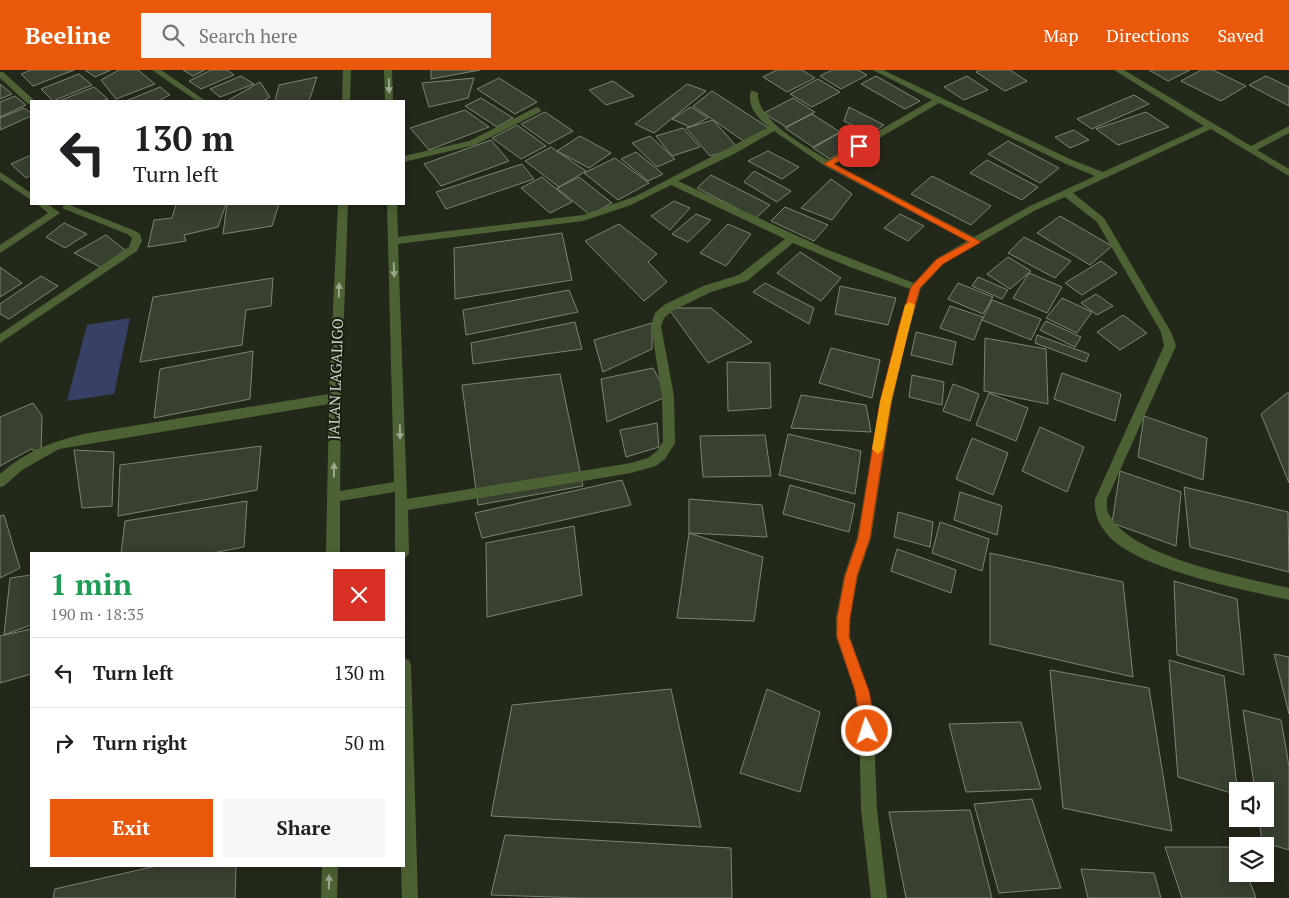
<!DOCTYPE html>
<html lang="en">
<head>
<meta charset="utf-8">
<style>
  body { margin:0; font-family:"PT Serif",serif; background:#f6f6f6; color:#202124; height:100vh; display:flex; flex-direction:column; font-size:19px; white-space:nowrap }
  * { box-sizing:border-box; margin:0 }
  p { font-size:16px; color:#757577 }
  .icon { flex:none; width:28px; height:28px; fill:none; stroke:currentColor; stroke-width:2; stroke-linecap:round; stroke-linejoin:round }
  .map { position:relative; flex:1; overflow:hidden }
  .panel { position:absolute; left:30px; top:482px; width:375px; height:315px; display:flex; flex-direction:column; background:#fff; border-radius:0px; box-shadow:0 2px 12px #0003 }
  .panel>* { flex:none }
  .top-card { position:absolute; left:30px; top:30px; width:375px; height:105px; border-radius:0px; box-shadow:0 2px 12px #0003; background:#fff; color:#202124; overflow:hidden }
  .controls { position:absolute; left:1229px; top:712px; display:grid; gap:10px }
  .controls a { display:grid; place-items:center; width:45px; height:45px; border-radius:0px; background:#fff; box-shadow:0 2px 12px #0003; font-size:25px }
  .pin { position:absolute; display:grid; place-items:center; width:42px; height:42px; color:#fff; margin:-21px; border-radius:10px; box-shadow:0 2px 8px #0006 }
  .me { position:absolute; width:55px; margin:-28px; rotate:356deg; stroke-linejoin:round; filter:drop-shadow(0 0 4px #0008) }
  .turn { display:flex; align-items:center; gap:18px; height:105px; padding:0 20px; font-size:22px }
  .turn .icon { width:65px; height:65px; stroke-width:2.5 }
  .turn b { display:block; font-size:35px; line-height:42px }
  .round { display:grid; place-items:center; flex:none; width:52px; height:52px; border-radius:0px; background:#f6f6f6 }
  .headline { display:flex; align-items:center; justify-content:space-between; height:85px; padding:0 20px }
  h1 { font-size:30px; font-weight:700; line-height:38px; color:#1e9e55 }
  .button { display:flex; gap:10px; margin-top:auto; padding:10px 20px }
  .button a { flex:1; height:58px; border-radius:0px; background:#ea580c; color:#fff; font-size:20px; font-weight:700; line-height:58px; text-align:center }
  .button a+a { background:#f6f6f6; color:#202124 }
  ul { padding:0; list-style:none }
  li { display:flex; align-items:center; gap:15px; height:70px; padding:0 20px; border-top:1px solid #e0e0e0 }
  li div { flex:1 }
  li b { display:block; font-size:19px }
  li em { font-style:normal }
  header { display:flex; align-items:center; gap:30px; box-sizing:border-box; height:70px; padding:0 25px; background:#ea580c; color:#fff }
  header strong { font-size:24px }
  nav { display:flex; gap:28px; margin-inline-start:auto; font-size:18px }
  .search { width:350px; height:45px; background:#f6f6f6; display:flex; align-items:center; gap:12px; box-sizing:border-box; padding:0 18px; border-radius:0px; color:#757577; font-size:19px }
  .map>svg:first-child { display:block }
</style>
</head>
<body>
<header>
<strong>Beeline</strong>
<div class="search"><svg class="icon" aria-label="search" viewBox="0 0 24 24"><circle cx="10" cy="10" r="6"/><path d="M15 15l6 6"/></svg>Search here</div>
<nav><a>Map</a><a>Directions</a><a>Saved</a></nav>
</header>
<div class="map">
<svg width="1289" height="828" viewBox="0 0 1289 828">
  <rect width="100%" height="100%" fill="#22291a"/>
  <path fill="#374166" d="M130,248L114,324L67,331L87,255Z"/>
  <path fill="#384030" stroke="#7c8573" d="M31,0H74L33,16L21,4Z
    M85,0H111L95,7Z
    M119,0H138L155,14L116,29L101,10Z
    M183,0H205L193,6Z
    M211,0H227L234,5L201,19L189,11Z
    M431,0H480L431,9Z
    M777,0H802L815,8L787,22L763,7Z
    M832,0H858L867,5L841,19L820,6Z
    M980,0H1010L1027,11L1005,21L976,2Z
    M1149,0H1190L1168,11Z
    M1201,0H1213L1246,16L1221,31L1181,11Z
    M79,4L92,15L53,31L41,19Z
    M241,6L254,14L220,27L210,19Z
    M876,6L920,31L905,39L861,14Z
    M967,6L988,20L964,30L944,17Z
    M1266,6L1289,17V36L1249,15Z
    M317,7L309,31H275L279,15Z
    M474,8L468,28L429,37L422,13Z
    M499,8L537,32L515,44L477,19Z
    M818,9L840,22L812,37L790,24Z
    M613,11L634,26L606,35L589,20Z
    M260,12L270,27L263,31H227Z
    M0,14L12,24L0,29Z
    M687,14L706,21L654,63L635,54Z
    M94,17L108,29L101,31H59Z
    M160,17L170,25L158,31H126Z
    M712,21L769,58L745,72L693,36Z
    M1134,25L1149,34L1092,59L1077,49Z
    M15,26L26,35L0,47V32Z
    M481,28L513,48L497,57L465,36Z
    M793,28L815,42L786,57L764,43Z
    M691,37L708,48L690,57L672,49Z
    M849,37L884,55L870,64L844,51Z
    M24,38L31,43V46L0,60V48Z
    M465,40L489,57L429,80L410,58Z
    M545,42L573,61L549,74L521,54Z
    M1146,42L1169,57L1118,75L1096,59Z
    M812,44L840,62L813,77L785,58Z
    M713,50L738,78L710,86L686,58Z
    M517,55L546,76L521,89L492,68Z
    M683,58L700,77L672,86L656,66Z
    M1074,60L1089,70L1070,78L1055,67Z
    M841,62L858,73L830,89L813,78Z
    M580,66L611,83L589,98L557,81Z
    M650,66L675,89L657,97L632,73Z
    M491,70L509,91L441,116L424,94Z
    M1008,71L1059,98L1040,113L988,84Z
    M551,77L586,101L559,117L525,91Z
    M768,81L799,97L782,109L748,91Z
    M636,82L663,104L648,111L621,89Z
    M31,85V105L26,108L11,94Z
    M615,88L649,113L618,130L584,103Z
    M987,90L1038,117L1022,130L970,103Z
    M522,94L534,109L446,139L436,122Z
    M754,101L791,121L777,132L744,112Z
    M711,105L770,135L756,148L697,118Z
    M932,106L991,136L971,155L911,124Z
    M542,107L572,132L550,143L521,118Z
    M579,107L612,133L590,145L557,118Z
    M831,109L852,124L832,150L801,138Z
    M674,131L690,138L670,160L651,146Z
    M176,134H226L218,157L184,165L186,171L148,177L154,150L172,148Z
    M227,134H279L272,156L223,164Z
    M785,137L828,155L814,171L771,151Z
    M696,144L711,150L688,172L672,164Z
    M900,144L924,156L908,171L884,158Z
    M1060,146L1112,176L1090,195L1037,163Z
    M64,153L87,164L65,178L46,167Z
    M619,154L657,184L648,192L667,212L644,231L585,171Z
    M728,154L751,164L726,196L700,183Z
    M562,163L572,210L455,229L454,178Z
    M106,165L125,180L104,199L74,183Z
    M1024,167L1071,191L1055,208L1008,183Z
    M800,182L841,208L821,231L777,203Z
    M1008,187L1031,201L1010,219L987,204Z
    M1101,191L1117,203L1082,225L1065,213Z
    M0,197L22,213L0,227Z
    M1029,203L1062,217L1047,243L1013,228Z
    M41,206L58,216L9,249L0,244V234Z
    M978,207L1008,220L1002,229L972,216Z
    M273,208L271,236L246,240L242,275L140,292L153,227Z
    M765,213L814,238L809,254L753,222Z
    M958,213L993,227L983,244L948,229Z
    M840,216L896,228L888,255L835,244Z
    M569,220L578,242L466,265L463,240Z
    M1096,224L1113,236L1097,245L1081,233Z
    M1062,228L1092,242L1077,263L1046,248Z
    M992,230L1041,249L1031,270L982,250Z
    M950,236L983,247L974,270L940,258Z
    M668,238H711L752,272L708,293Z
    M1123,245L1147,263L1120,280L1097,262Z
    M1046,251L1081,267L1075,277L1040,260Z
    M575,252L582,279L473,294L471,273Z
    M652,253V279L603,302L594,270Z
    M916,262L956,272L952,295L911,285Z
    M1037,265L1089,284L1086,292L1035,273Z
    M985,268L1046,279L1048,334L984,321Z
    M831,278L880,290L872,328L819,313Z
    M253,281L250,329L154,348L160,299Z
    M727,292L770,293L771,338L728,341Z
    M653,298L668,326L607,352L601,309Z
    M1062,303L1121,324L1115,351L1054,329Z
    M560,304L583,416L478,435L462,315Z
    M912,305L944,312L942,335L909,327Z
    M953,314L979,324L970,351L943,341Z
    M989,323L1028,338L1016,371L976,355Z
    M1287,323H1289V413L1261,344Z
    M801,325L866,335L871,362L791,358Z
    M33,333L42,346L41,383L31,379L0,396V347Z
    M1144,346L1207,368L1203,410L1138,387Z
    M657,353L659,377L626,387L620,360Z
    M1040,357L1084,377L1067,422L1022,401Z
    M788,364L861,381L855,424L779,405Z
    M765,365L771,406L703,407L700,366Z
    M972,368L1008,383L993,425L956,409Z
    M261,376L257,420L118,446L120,395Z
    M74,380L114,382L112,436L82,438Z
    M1120,401L1181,422L1176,476L1112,453Z
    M622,410L631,435L482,468L475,443Z
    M790,415L855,434L849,462L783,444Z
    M1184,417L1288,442L1289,502L1190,477Z
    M960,422L1002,436L997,465L954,450Z
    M689,429L762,435L767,467L689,463Z
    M247,431L244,477L207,484H121L125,451Z
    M898,442L933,452L930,477L894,467Z
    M4,445L20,498L0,508V446Z
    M940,452L989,469L982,501L932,483Z
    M574,456L582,525L487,547L486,473Z
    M689,463L763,487L754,551L677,548Z
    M897,479L956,500L951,523L891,501Z
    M990,483L1123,512L1133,607L990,574Z
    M31,505V555L4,565L10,508Z
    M1174,511L1237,529L1244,605L1177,585Z
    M31,559V604L0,613V566Z
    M1274,584L1289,587V644Z
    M1169,590L1224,606L1238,725L1178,707Z
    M1050,600L1149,618L1172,761L1063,738Z
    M671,619L701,757L491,746L512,635Z
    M767,619L820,642L800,722L740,703Z
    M1243,640L1281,650L1289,696V780L1262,772L1259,749H1265V721H1255Z
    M1021,652L1041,719L966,722L949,654Z
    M1032,729L1061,818L999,823L974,734Z
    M970,740L992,828H906L889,742Z
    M505,765L731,778L732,828H582L491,825Z
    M1165,777H1237L1238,804H1247L1256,828H1182Z
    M156,796H236L235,828H53L55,819Z
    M1081,799L1154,803L1161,828H1088Z"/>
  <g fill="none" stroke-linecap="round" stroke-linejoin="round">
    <path fill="#4d6234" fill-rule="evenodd" d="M152,0H161L206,31H197Z
      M343,0H351L350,31H342Z
      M384,0H392L393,31H385Z
      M873,0H883L1072,90L1103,102L1204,56L1114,0H1124L1251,76L1289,56V63L1257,80L1289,99V106L1211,59L1073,123L1104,148L1171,262L1176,276L1107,429C1107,434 1106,440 1109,444C1131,488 1243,507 1289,518V530C1245,520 1135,499 1107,464C1098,453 1094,443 1095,429L1164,276L1161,262L1097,152L1065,127L1036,140L944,193L921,218L907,266L892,332L871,468L858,506L850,548V567L869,621L873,642L877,739L887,828H871L861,739L859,642L855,621L836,567V548L844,506L857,468L880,332L910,219L850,197L793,173L747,211L711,222L672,241L664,248L661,256L674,326L675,373L665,389L656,396L631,403L408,440L409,484L404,489V484H395V422L340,431V484H326L329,334L59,379L22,400L4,416L0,417V404C28,380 53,371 89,363L329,324L338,134H348L341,328L340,421L394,412L387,134H397L398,167L583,145L636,126L769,57C758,49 746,35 751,21H754L758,23C756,50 808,78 828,90L932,30ZM939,33L1066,94L1095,106L1030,136L974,167L835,94ZM774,61L825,96L967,171L936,189L914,213L826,179L678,111L736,83ZM671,115L785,169L739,205L703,216L664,235L655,243L651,256L662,326L663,372L657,381L648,388L631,393L407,429L398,174L583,151L631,135Z
      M0,2H3L35,31H31V34H28L0,8Z
      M537,37L541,40L540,42L475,75L404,92V86L469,71Z
      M0,102L31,123V130L0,109Z
      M37,134H48L60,143L0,183V175L48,143Z
      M67,134L133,160L140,164L142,171L137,181L0,273V264L129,177L132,168L127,164L64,139L62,137Z
      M404,588L409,590L411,595L418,828H402L401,796H404Z
      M322,796H338L337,828H321Z"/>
  </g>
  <defs><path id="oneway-solid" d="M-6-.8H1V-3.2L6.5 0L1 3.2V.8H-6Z" transform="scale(1.25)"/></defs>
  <g fill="#9ca78f">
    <use href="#oneway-solid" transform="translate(389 16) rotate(89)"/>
    <use href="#oneway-solid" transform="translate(394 200) rotate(88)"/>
    <use href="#oneway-solid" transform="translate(339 220) rotate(-88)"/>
    <use href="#oneway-solid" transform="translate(400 362) rotate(89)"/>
    <use href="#oneway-solid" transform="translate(334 400) rotate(-89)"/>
    <use href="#oneway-solid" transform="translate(329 812) rotate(-89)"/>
  </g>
  <path fill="#ea580c" stroke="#983908" d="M857,74L863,76L834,94L981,172L943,194L920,218L909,256L891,332L870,468L857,506L850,548L849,567L869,621L873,642L874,661L872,666L867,668L862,666L855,621L837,567V548L845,506L858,468L880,332L899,256L911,217L937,189L969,172L824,94Z"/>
  <path fill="#f59e0b" d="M910,232L915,235L891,332L883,379L878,384L872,379L880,332L905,235Z"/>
  <g text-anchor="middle" stroke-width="4" stroke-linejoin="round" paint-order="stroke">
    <g font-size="15" fill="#d0d5cb" stroke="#181f11">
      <text transform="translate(336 309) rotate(-88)" y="5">JALAN LAGALIGO</text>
    </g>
  </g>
</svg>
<div class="controls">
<a><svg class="icon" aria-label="sound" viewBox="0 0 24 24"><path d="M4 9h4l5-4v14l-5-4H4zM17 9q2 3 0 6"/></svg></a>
<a><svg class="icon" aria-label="layers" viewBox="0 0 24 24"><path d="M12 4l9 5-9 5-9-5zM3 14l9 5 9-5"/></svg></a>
</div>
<div class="pin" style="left:859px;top:76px;background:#d93025"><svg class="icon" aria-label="arrive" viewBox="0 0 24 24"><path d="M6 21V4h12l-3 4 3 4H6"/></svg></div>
<svg class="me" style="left:867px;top:661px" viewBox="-20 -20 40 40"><circle r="17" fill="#ea580c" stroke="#fff" stroke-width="3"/><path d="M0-11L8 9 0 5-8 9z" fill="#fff"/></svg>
<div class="top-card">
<div class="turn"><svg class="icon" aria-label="left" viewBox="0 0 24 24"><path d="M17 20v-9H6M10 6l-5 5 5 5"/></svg><div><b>130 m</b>Turn left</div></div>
</div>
<section class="panel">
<div class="headline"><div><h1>1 min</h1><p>190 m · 18:35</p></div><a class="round" style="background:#d93025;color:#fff"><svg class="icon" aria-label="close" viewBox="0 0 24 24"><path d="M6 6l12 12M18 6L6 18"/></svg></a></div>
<ul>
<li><svg class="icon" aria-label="left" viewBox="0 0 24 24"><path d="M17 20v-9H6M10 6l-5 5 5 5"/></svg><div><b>Turn left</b></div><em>130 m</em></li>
<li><svg class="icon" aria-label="right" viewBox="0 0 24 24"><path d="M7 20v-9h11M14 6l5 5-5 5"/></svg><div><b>Turn right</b></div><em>50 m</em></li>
</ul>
<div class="button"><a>Exit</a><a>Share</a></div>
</section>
</div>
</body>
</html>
